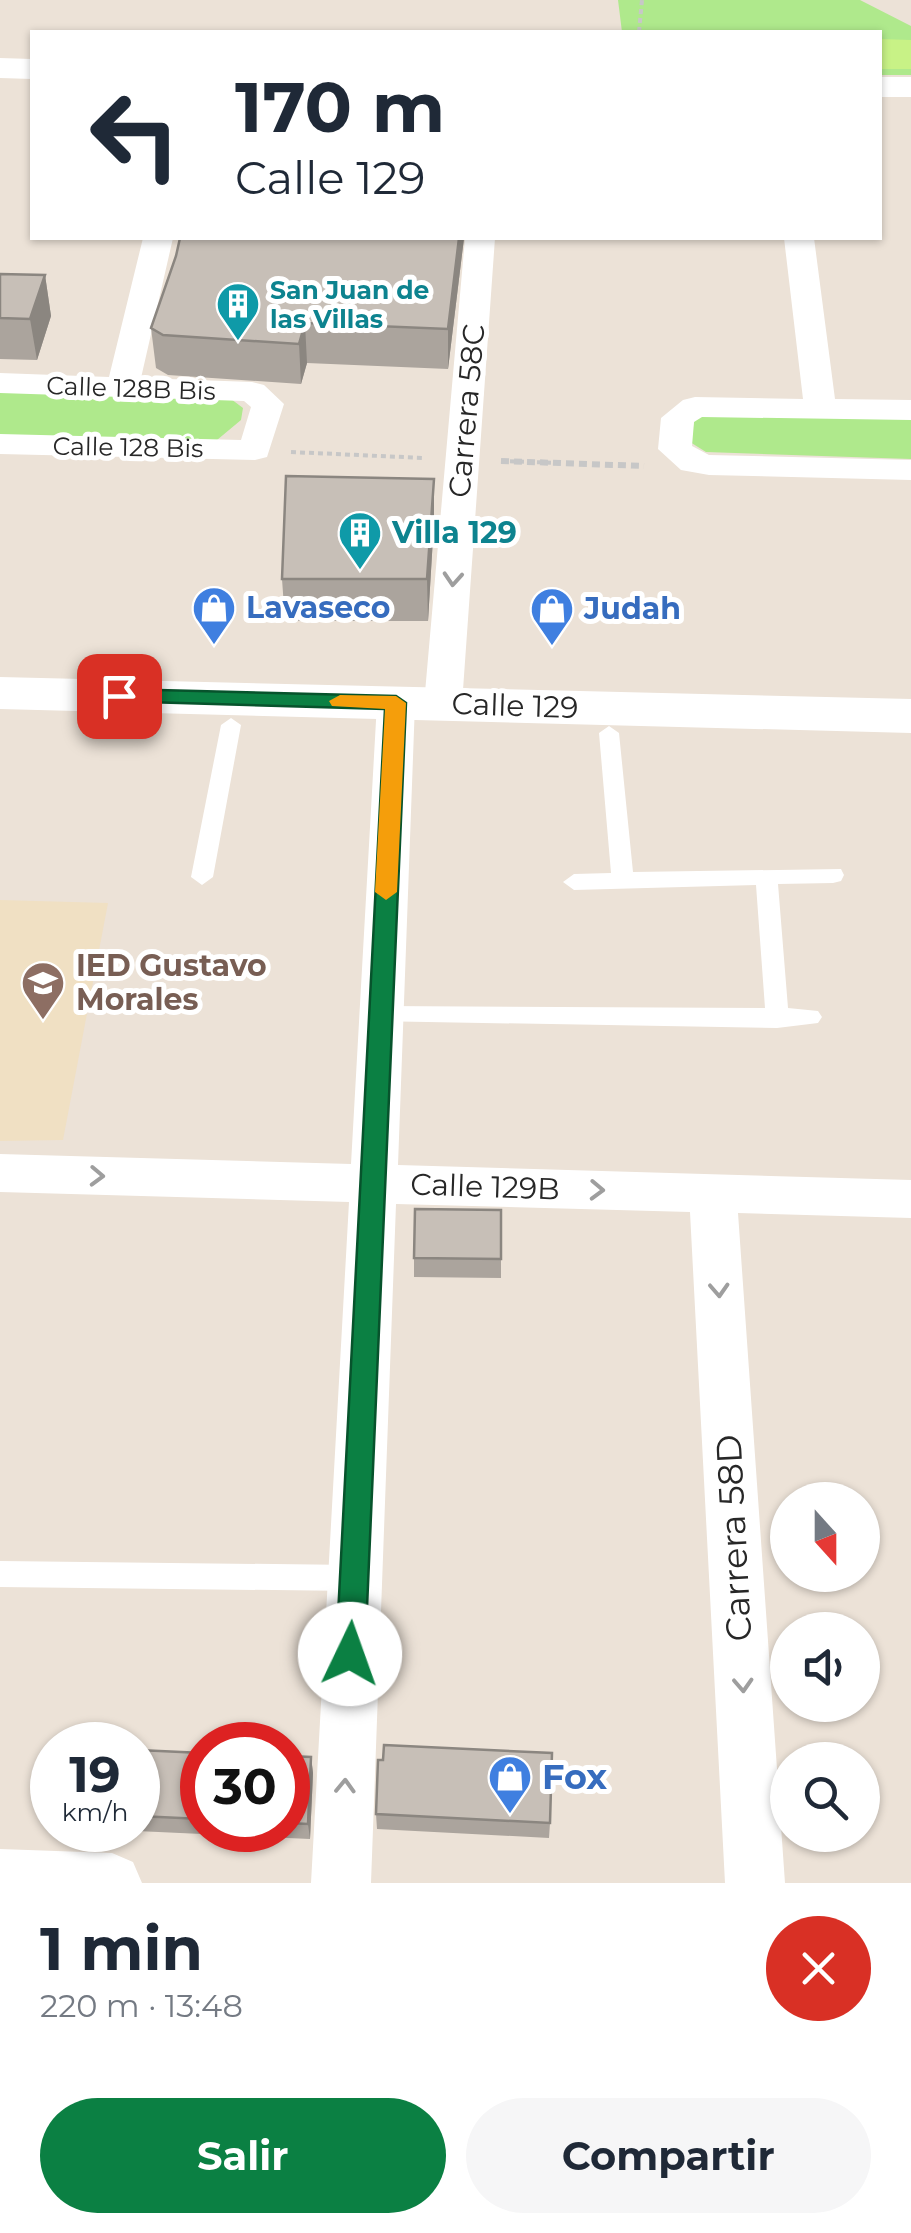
<!DOCTYPE html>
<html lang="es">
<head>
<meta charset="utf-8">
<style>
  body { margin:0; font-family:Montserrat,sans-serif; background:#f6f6f7; color:#1f2937; height:100vh; display:flex; flex-direction:column; font-size:38px; white-space:nowrap }
  * { box-sizing:border-box; margin:0 }
  p { font-size:32px; color:#747a83 }
  .icon { flex:none; width:55px; height:55px; fill:none; stroke:currentColor; stroke-width:2; stroke-linecap:round; stroke-linejoin:round }
  .map { position:relative; height:1883px; overflow:hidden }
  .drawer { display:flex; flex-direction:column; background:#fff; flex:1 }
  .drawer>* { flex:none }
  .guide { position:absolute; left:30px; top:30px; width:852px; height:210px; border-radius:0px; box-shadow:0 2px 8px #0004; background:#fff; color:#1f2937; overflow:hidden }
  .needle { width:65px; rotate:159deg }
  .controls { position:absolute; left:770px; top:1482px; display:grid; gap:20px }
  .controls a { display:grid; place-items:center; width:110px; height:110px; border-radius:50%; background:#fff; box-shadow:0 2px 8px #0004; font-size:50px }
  .speed { position:absolute; left:30px; top:1722px; display:flex; gap:20px; font-size:50px; font-weight:700; text-align:center }
  .speed>* { display:grid; place-content:center; width:130px; height:130px; border-radius:50%; background:#fff; box-shadow:0 2px 8px #0004; line-height:1 }
  .speed small { font-size:25px; font-weight:400 }
  .speed .limit { border:15px solid #d22; background:#fff; color:#111 }
  .pin { position:absolute; display:grid; place-items:center; width:85px; height:85px; color:#fff; margin:-42px; border-radius:20px; box-shadow:0 5px 15px #0006 }
  .me { position:absolute; width:110px; margin:-55px; rotate:3deg; stroke-linejoin:round; filter:drop-shadow(0 0 8px #0008) }
  .turn { display:flex; align-items:center; gap:35px; height:210px; padding:0 40px; font-size:45px }
  .turn .icon { width:130px; height:130px; stroke-width:2.5 }
  .turn b { display:block; font-size:70px; line-height:85px }
  .round { display:grid; place-items:center; flex:none; width:105px; height:105px; border-radius:52px; background:#f6f6f7 }
  .overview { display:flex; align-items:center; justify-content:space-between; height:170px; padding:0 40px }
  h1 { font-size:60px; font-weight:700; line-height:75px }
  .primary-button { display:flex; gap:20px; margin-top:auto; padding:20px 40px }
  .primary-button a { flex:1; height:115px; border-radius:60px; background:#0b8043; color:#fff; font-size:40px; font-weight:700; line-height:115px; text-align:center }
  .primary-button a+a { background:#f6f6f7; color:#1f2937 }
  .map>svg:first-child { display:block }
</style>
</head>
<body>
<div class="map">
<svg width="911" height="1883" viewBox="0 0 911 1883">
  <rect width="100%" height="100%" fill="#ece2d7"/>
  <path fill="#f0e0c3" d="M0,900L108,903L63,1140L0,1141Z"/>
  <path fill="#afe98c" d="M618,0H860L911,26V75H880V32H622Z
    M0,390L227,396L243,408L241,420L217,440L0,436Z
    M716,411L911,418V459L706,452L690,442L695,417Z"/>
  <path fill="#c8f286" d="M880,39L911,40V69H880Z"/>
  <g fill="none" stroke-linecap="round" stroke-linejoin="round">
    <path stroke="#c7c7c7" stroke-width="4" stroke-dasharray="5 4" stroke-linecap="butt" d="M639,32L642,0
      M291,452L424,458
      M501,461L561,463"/>
    <path stroke="#c7c7c7" stroke-width="6" stroke-dasharray="8 5" stroke-linecap="butt" d="M501,461L644,466"/>
    <path fill="#fff" fill-rule="evenodd" d="M231,718L241,725L213,877L202,885L191,877L221,725Z
      M609,726L619,733L633,872L841,869L844,875L841,881L833,883L778,884L788,1008L818,1011L822,1017L818,1023L777,1028L372,1021L368,1015L372,1009L380,1006L765,1008L756,885L574,890L563,882L574,874L611,873L599,733Z
      M0,1561L354,1565L364,1568L368,1578L364,1588L354,1591L0,1587Z"/>
    <path fill="#fff" fill-rule="evenodd" d="M143,238H173L141,378L252,382L264,385L284,404L267,457L255,460L0,454V434L241,440L251,407L244,401L0,393V373L109,377Z
      M465,238H495L462,704L457,713L443,717L429,713L424,704Z
      M784,238H814L835,399L911,400V420L702,417L694,422L692,446L709,455L911,460V480L709,475L681,470L658,449L661,418L683,400L695,397L803,399Z
      M396,690L410,694L415,703L398,1165L911,1180V1218L738,1213L785,1883H725L690,1212L396,1204L371,1883H311L349,1202L0,1192V1154L351,1164L377,703L382,694Z
      M0,1849L112,1853L133,1862L142,1883H0Z"/>
    <path fill="#fff" fill-rule="evenodd" d="M0,58L32,59V79L0,78Z
      M880,77H911V97H880Z"/>
    <path fill="#fff" fill-rule="evenodd" d="M0,677L911,699V733L0,709Z"/>
  </g>
  <path fill="#aba49d" d="M464,238L448,369L307,363L301,384L168,375L156,368L151,328Z
    M0,274L45,275L51,316L37,360L0,359Z
    M434,521L428,621H285L282,579Z
    M414,1258L501,1259V1278L414,1277Z
    M138,1750L202,1753V1830H288V1756L311,1757L313,1773L310,1839L115,1830H138Z
    M376,1814L550,1823L549,1838L377,1829Z"/>
  <path fill="#8b8680" d="M459,238H464L448,369V329Z
    M45,275L51,316L37,360L30,319Z
    M305,323L307,363L301,384L299,344Z
    M434,479V521L428,621L427,579Z
    M311,1757L313,1773L310,1839L308,1824Z"/>
  <path fill="#c7bfb7" stroke="#8b8680" stroke-width="2.5" d="M180,238H459L448,329L305,323L299,344L163,335L151,328L176,256Z
    M0,274L45,275L30,319L0,318Z
    M286,476L434,479L427,579H282Z
    M415,1209L501,1210V1259L414,1258Z
    M384,1745L552,1753L550,1823L376,1814L378,1760H383Z
    M138,1750L202,1753V1819L138,1816Z
    M288,1756L311,1757L308,1824L288,1823Z"/>
  <defs><path id="oneway-chevron" d="M-2-3.5L2.5 0L-2 3.5" fill="none" stroke-width="1.6" stroke-linecap="round" stroke-linejoin="round" transform="scale(2.5)"/></defs>
  <g stroke="#9e9e9e">
    <use href="#oneway-chevron" transform="translate(453 579) rotate(94)"/>
    <use href="#oneway-chevron" transform="translate(97 1176) rotate(2)"/>
    <use href="#oneway-chevron" transform="translate(597 1190) rotate(2)"/>
    <use href="#oneway-chevron" transform="translate(719 1290) rotate(87)"/>
    <use href="#oneway-chevron" transform="translate(743 1685) rotate(87)"/>
    <use href="#oneway-chevron" transform="translate(345 1786) rotate(-88)"/>
  </g>
  <path fill="#0b8043" stroke="#07532c" stroke-width="2.5" d="M119,689L396,696L406,703L365,1654L361,1665L350,1669L340,1665L336,1654L385,709L112,701V691Z"/>
  <path fill="#f59e0b" d="M340,695L396,696L406,703L397,892L386,900L375,892L385,709L332,706L329,701Z"/>
  <defs>
    <g id="building-pin" transform="scale(2.25)"><path d="M0 17L-7.5 6A9.5 9.5 0 1 1 7.5 6Z" fill="#0f9aa8" stroke="#fff"/><path d="M-4-6H4V6H1V3H-1V6H-4ZM-2.5-4.3h1.7v1.8h-1.7ZM.8-4.3h1.7v1.8H.8ZM-2.5-1h1.7V.8h-1.7ZM.8-1h1.7V.8H.8Z" fill="#fff"/></g>
    <g id="shop-pin" transform="scale(2.25)"><path d="M0 17L-7.5 6A9.5 9.5 0 1 1 7.5 6Z" fill="#3f7fe0" stroke="#fff"/><path d="M-5-2.5h2.3a2.7 3.5 0 0 1 5.4 0H5L5.5 6h-11ZM-1.5-2.5h3a1.5 2.3 0 0 0-3 0Z" fill="#fff"/></g>
    <g id="school-pin" transform="scale(2.25)"><path d="M0 17L-7.5 6A9.5 9.5 0 1 1 7.5 6Z" fill="#8d6e63" stroke="#fff"/><path d="M0-5L7-2L0 1L-7-2ZM-4 1L0 2.5L4 1V4Q0 6-4 4Z" fill="#fff"/></g>
  </defs>
  <g fill-rule="evenodd">
    <use href="#building-pin" x="238" y="304"/>
    <use href="#building-pin" x="360" y="533"/>
    <use href="#shop-pin" x="214" y="608"/>
    <use href="#shop-pin" x="552" y="609"/>
    <use href="#school-pin" x="43" y="983"/>
    <use href="#shop-pin" x="510" y="1777"/>
  </g>
  <g text-anchor="middle" stroke-width="10" stroke-linejoin="round" paint-order="stroke">
    <g font-size="25" font-weight="bold" fill="#0d838f" stroke="#fff" text-anchor="start">
      <text x="270" y="299">San Juan de<tspan x="270" dy="29">las Villas</tspan></text>
    </g>
    <g font-size="25" fill="#272727" stroke="#fff">
      <text transform="translate(131 388) rotate(2)" y="9">Calle 128B Bis</text>
      <text transform="translate(128 447) rotate(1)" y="9">Calle 128 Bis</text>
    </g>
    <g font-size="30" fill="#272727" stroke="#fff">
      <text transform="translate(467 411) rotate(-85)" y="10">Carrera 58C</text>
      <text transform="translate(515 706) rotate(2)" y="10">Calle 129</text>
      <text transform="translate(485 1187) rotate(2)" y="10">Calle 129B</text>
    </g>
    <g font-size="30" font-weight="bold" fill="#0d838f" stroke="#fff" text-anchor="start">
      <text x="392" y="543">Villa 129</text>
    </g>
    <g font-size="30" font-weight="bold" fill="#366cbe" stroke="#fff" text-anchor="start">
      <text x="246" y="618">Lavaseco</text>
      <text x="584" y="619">Judah</text>
    </g>
    <g font-size="30" font-weight="bold" fill="#785e54" stroke="#fff" text-anchor="start">
      <text x="76" y="976">IED Gustavo<tspan x="76" dy="34">Morales</tspan></text>
    </g>
    <g font-size="35" fill="#272727" stroke="#fff">
      <text transform="translate(734 1538) rotate(-93)" y="12">Carrera 58D</text>
    </g>
    <g font-size="35" font-weight="bold" fill="#366cbe" stroke="#fff" text-anchor="start">
      <text x="542" y="1789">Fox</text>
    </g>
  </g>
</svg>
<div class="controls">
<a><svg class="needle" viewBox="-14 -14 28 28"><path d="M0-13l5 13h-10z" fill="#e53935"/><path d="M0 13l5-13h-10z" fill="#747a83"/></svg></a>
<a><svg class="icon" aria-label="sound" viewBox="0 0 24 24"><path d="M4 9h4l5-4v14l-5-4H4zM17 9q2 3 0 6"/></svg></a>
<a><svg class="icon" aria-label="search" viewBox="0 0 24 24"><circle cx="10" cy="10" r="6"/><path d="M15 15l6 6"/></svg></a>
</div>
<div class="speed"><div>19<small>km/h</small></div><div class="limit">30</div></div>
<div class="pin" style="left:119px;top:696px;background:#d93025"><svg class="icon" aria-label="arrive" viewBox="0 0 24 24"><path d="M6 21V4h12l-3 4 3 4H6"/></svg></div>
<svg class="me" style="left:350px;top:1654px" viewBox="-20 -20 40 40"><circle r="19" fill="#fff"/><path d="M0-13L10 11 0 6-10 11z" fill="#0b8043"/></svg>
<div class="guide">
<div class="turn"><svg class="icon" aria-label="left" viewBox="0 0 24 24"><path d="M17 20v-9H6M10 6l-5 5 5 5"/></svg><div><b>170 m</b>Calle 129</div></div>
</div>
</div>
<section class="drawer">
<div class="overview"><div><h1>1 min</h1><p>220 m · 13:48</p></div><a class="round" style="background:#d93025;color:#fff"><svg class="icon" aria-label="close" viewBox="0 0 24 24"><path d="M6 6l12 12M18 6L6 18"/></svg></a></div>
<div class="primary-button"><a>Salir</a><a>Compartir</a></div>
</section>
</body>
</html>
